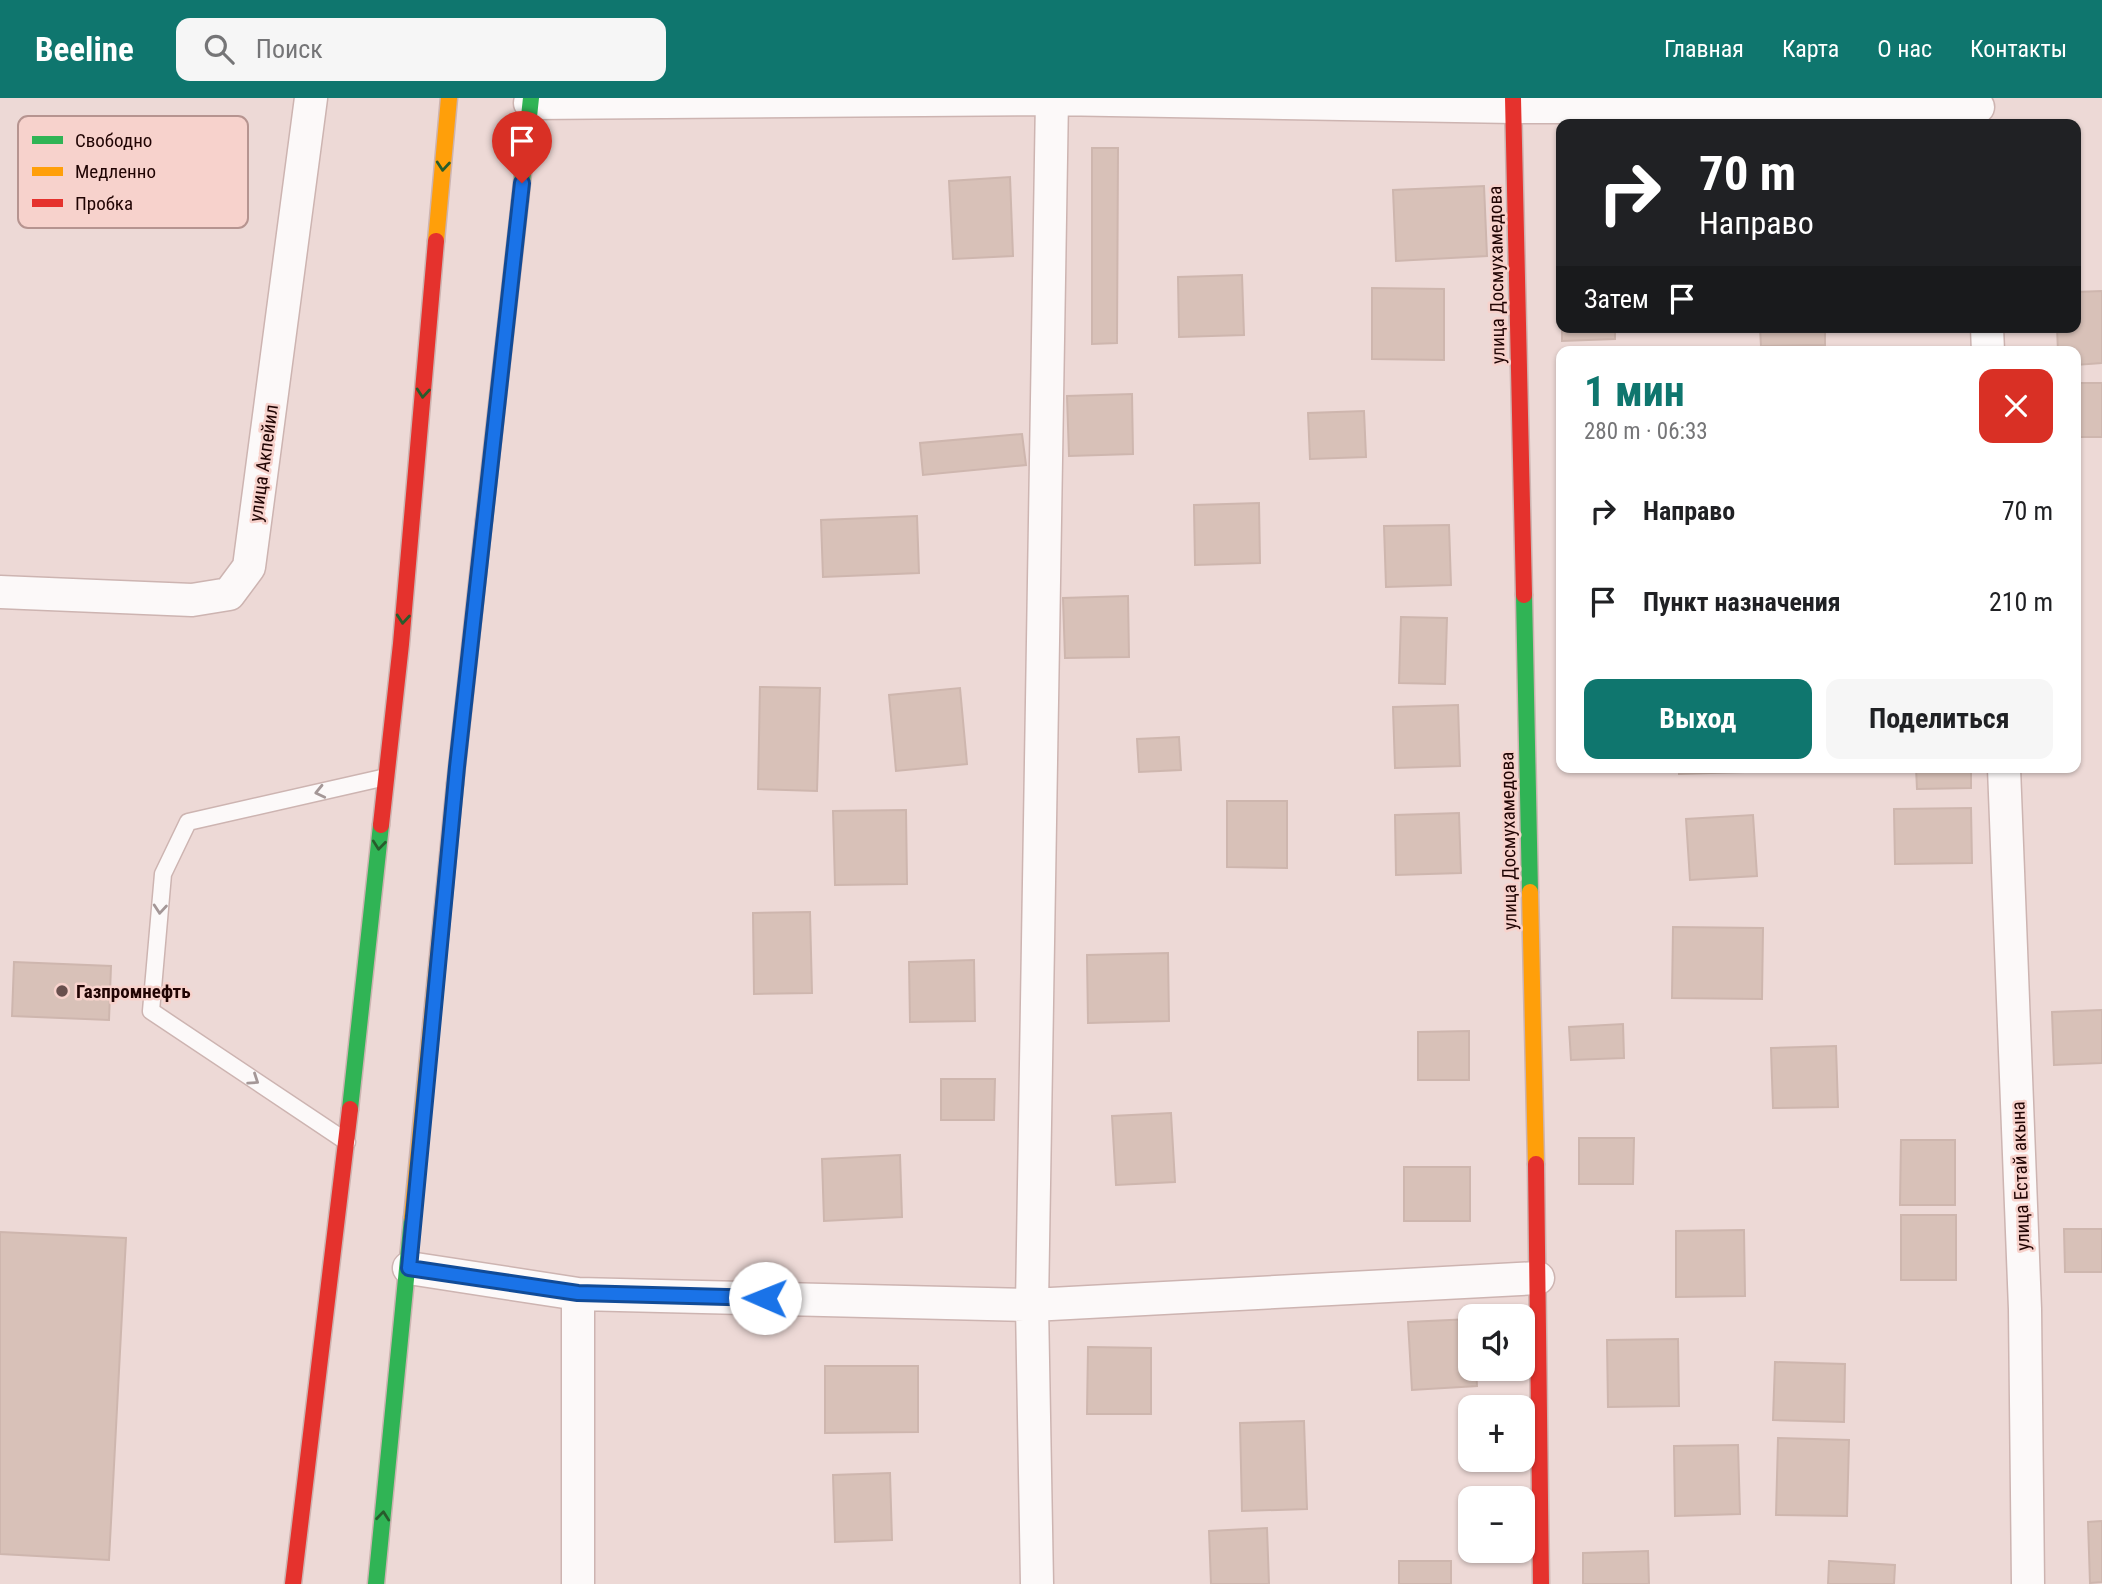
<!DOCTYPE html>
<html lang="ru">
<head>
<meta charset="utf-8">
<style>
  body { margin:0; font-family:"Roboto Condensed",sans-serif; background:#f6f6f6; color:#202124; height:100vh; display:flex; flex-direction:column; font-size:26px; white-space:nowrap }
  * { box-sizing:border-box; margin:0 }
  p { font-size:23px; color:#757577 }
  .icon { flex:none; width:38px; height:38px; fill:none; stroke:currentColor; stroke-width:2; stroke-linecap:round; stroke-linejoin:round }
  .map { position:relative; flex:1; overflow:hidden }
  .details { position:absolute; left:1556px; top:248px; width:525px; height:427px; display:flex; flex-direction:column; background:#fff; border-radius:14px; box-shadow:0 2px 5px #0004 }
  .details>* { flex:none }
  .hud { position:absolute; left:1556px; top:21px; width:525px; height:214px; border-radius:14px; box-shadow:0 2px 5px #0004; background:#202124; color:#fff; overflow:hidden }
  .controls { position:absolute; left:1458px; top:1206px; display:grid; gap:14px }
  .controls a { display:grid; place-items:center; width:77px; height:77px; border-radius:14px; background:#fff; box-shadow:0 2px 5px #0004; font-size:35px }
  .pin { position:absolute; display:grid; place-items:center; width:60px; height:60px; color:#fff; margin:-72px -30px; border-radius:50% 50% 50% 0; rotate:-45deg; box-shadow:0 0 7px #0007 }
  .pin .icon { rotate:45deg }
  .me { position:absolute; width:77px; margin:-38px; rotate:271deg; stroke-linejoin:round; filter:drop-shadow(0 0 5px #0008) }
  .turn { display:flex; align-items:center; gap:24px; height:147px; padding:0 28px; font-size:32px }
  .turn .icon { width:91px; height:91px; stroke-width:2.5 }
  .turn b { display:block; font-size:49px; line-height:60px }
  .then { display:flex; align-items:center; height:66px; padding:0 28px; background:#0003; gap:14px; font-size:26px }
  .round { display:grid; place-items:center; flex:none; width:74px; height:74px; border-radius:14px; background:#f6f6f6 }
  .head { display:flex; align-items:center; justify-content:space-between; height:119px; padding:0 28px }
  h1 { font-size:42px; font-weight:700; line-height:52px; color:#0f766e }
  .button { display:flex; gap:14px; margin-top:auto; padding:14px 28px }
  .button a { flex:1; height:80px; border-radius:14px; background:#0f766e; color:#fff; font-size:28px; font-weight:700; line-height:80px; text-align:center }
  .button a+a { background:#f6f6f6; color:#202124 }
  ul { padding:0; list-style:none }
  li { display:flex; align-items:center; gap:21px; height:91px; padding:0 28px }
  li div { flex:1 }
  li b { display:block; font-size:26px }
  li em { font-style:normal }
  header { display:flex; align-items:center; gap:42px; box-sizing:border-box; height:98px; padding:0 35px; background:#0f766e; color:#fff }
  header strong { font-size:33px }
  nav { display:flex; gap:38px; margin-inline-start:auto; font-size:24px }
  .search { width:490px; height:63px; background:#f6f6f6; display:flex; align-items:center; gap:18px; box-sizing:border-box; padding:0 24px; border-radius:14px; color:#757577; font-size:26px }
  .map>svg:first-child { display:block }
</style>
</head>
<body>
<header>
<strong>Beeline</strong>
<div class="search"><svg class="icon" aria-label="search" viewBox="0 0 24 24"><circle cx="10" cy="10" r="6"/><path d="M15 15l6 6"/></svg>Поиск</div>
<nav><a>Главная</a><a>Карта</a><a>О нас</a><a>Контакты</a></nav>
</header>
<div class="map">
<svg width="2102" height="1486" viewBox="0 0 2102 1486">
  <rect width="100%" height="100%" fill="#edd9d6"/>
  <path fill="#d8c1b8" stroke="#ceb6ae" stroke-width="2" d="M1092,50H1118L1117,245L1092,246Z
    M1010,79L1013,158L953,161L949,83Z
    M1484,88L1487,158L1396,163L1393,92Z
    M1242,177L1244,237L1179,239L1178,179Z
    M1372,190L1444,191V262L1372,261Z
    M2102,193V265L2076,267V254H2058L2057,229H2076V194Z
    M1562,229H1615V241L1562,243Z
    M1760,229H1825V247L1761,248Z
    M2076,285H2102V339H2076Z
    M1132,296L1133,356L1069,358L1067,298Z
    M1364,313L1366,359L1310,361L1308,315Z
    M1561,334V382H1560L1558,335Z
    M1022,336L1026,367L923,377L920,345Z
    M1259,405L1260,465L1195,467L1194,407Z
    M917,418L919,475L823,479L821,422Z
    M1449,427L1451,487L1386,489L1384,428Z
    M1128,498L1129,559L1065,560L1063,500Z
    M1401,519L1447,520L1445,586L1399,585Z
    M760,589L820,590L817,693L758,691Z
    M960,590L967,666L896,673L889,597Z
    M1458,607L1460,668L1395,670L1393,609Z
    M1179,639L1181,672L1139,674L1137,641Z
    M1679,670H1744V674L1679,676Z
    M1916,670H1971V690L1917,691Z
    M1227,703H1287V770L1227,769Z
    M1971,710L1972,765L1895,766L1894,711Z
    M906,712L907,786L835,787L833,713Z
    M1459,715L1461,775L1396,777L1395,717Z
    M1753,717L1757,778L1690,782L1686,721Z
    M810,814L812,895L754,896L753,815Z
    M1673,829L1763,830L1762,901L1672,900Z
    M1168,855L1169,923L1088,925L1087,857Z
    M974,862L975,923L910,924L909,864Z
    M14,864L111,868L109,922L12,918Z
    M2102,912V965L2054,967L2052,914Z
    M1623,926L1624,960L1571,962L1569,929Z
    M1469,933V982H1418V934Z
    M1836,948L1838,1009L1773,1010L1771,950Z
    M941,981H995L994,1022H941Z
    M1171,1015L1175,1084L1116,1087L1112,1018Z
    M1579,1040H1634L1633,1086H1579Z
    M1901,1042H1955V1107H1900Z
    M900,1057L902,1119L824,1123L822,1061Z
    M1404,1069H1470V1123H1404Z
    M1901,1117H1956V1182H1901Z
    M2064,1131H2102V1174H2065Z
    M1744,1132L1745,1198L1676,1199V1133Z
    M0,1134L126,1140L109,1462L0,1456Z
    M1470,1221V1270H1476L1477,1288L1412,1292L1408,1224Z
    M1678,1241L1679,1308L1608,1309L1607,1242Z
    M1088,1249L1151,1250V1316H1087Z
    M1775,1264L1845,1266L1844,1324L1773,1322Z
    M825,1268H918V1334L825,1335Z
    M1304,1323L1307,1411L1242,1413L1240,1325Z
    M1778,1340L1849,1342L1847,1418L1776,1417Z
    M1738,1347L1740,1416L1675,1418L1674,1348Z
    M890,1375L892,1442L835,1444L833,1377Z
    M2102,1423V1484L2090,1485L2088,1424Z
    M1267,1430L1269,1486H1211L1209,1433Z
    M1648,1453L1649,1486H1583V1455Z
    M1399,1463H1451V1486H1399Z
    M1829,1463L1895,1467L1894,1486H1828Z"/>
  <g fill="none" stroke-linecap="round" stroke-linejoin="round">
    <g stroke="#cdb4b1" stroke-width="19">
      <path id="lane" d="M347,1044L151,913L163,776L188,724L386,679"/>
    </g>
    <g stroke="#cdb4b1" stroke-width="35">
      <path id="street" d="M530,5L1052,1L1513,9H1978
        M1987,229L1988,254
        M0,494L192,502L229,496L249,469L311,0
        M2004,670L2025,1211L2028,1486
        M409,1170L578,1196L1032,1207L1538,1180
        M578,1196V1486
        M1037,1486L1032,1207L1052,0"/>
    </g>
    <g stroke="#cdb4b1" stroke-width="19">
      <path id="fast" d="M520,103L531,0
        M1524,497L1530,794
        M350,1011L381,727
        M376,1486L412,1120"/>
    </g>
    <g stroke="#cdb4b1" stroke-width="19">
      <path id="slow" d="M436,143L449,0
        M484,422L520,103
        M1530,794L1536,1066
        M412,1120L455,686"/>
    </g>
    <g stroke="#cdb4b1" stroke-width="19">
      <path id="jam" d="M1513,0L1524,497
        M455,686L484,422
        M381,727L401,546L436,143
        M1536,1066L1541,1486
        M293,1486L350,1011"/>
    </g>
    <use href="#lane" stroke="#fcf9f9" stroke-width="16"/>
    <use href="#street" stroke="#fcf9f9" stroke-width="32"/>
    <use href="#fast" stroke="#30b455" stroke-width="16"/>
    <use href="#slow" stroke="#ff9f0a" stroke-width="16"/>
    <use href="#jam" stroke="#e5322d" stroke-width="16"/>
  </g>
  <defs><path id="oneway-chevron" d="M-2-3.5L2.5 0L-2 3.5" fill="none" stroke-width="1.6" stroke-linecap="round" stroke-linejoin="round" transform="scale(1.75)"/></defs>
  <g stroke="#285c2c">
    <use href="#oneway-chevron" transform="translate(443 68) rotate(95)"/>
    <use href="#oneway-chevron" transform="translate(423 295) rotate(95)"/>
    <use href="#oneway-chevron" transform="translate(403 521) rotate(95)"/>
    <use href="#oneway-chevron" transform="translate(379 747) rotate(96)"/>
    <use href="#oneway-chevron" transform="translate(383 1418) rotate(-84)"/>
  </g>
  <g stroke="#a49797">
    <use href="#oneway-chevron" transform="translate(320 694) rotate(167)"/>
    <use href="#oneway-chevron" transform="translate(160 811) rotate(95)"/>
    <use href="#oneway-chevron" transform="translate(254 982) rotate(34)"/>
  </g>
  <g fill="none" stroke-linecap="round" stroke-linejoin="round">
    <g stroke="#114b97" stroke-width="18">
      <path id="route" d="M522,85L457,669L409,1170L578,1195L765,1200"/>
    </g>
    <use href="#route" stroke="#1a73e8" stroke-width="12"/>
  </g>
  <circle fill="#684f4d" stroke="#f7d2cc" stroke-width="2.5" cx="62" cy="893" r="7"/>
  <g text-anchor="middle" stroke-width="5" stroke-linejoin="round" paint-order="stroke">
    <g font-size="19" fill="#200403" stroke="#f7d2cc">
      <text transform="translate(1496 177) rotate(-91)" y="7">улица Досмухамедова</text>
      <text transform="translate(263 365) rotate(-82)" y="7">улица Акпейил</text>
      <text transform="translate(1508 743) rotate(-91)" y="7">улица Досмухамедова</text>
      <text transform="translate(2020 1078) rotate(-92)" y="7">улица Естай акына</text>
    </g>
    <g font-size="19" font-weight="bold" fill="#200403" stroke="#f7d2cc" text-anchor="start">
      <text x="76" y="900">Газпромнефть</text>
    </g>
  </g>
  <rect x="18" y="18" width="230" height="112" rx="10" fill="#f7d2cc" stroke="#b69490" stroke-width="2"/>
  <rect x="32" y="38" width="31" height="8" fill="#30b455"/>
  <rect x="32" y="69" width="31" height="9" fill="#ff9f0a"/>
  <rect x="32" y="101" width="31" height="8" fill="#e5322d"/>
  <g font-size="19" fill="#200403">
    <text x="75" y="49">Свободно</text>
    <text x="75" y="80">Медленно</text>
    <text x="75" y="112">Пробка</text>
  </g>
</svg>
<div class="controls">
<a><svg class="icon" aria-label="sound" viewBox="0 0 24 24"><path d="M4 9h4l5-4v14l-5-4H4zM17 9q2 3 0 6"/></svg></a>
<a>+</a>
<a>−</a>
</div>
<div class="pin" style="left:522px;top:85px;background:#d93025"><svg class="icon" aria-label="arrive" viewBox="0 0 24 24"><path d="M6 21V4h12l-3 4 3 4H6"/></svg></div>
<svg class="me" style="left:765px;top:1200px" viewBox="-20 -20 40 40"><circle r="19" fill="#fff"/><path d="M0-13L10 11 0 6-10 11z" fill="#1a73e8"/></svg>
<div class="hud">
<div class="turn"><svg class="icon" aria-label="right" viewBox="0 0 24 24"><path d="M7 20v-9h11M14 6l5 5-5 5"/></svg><div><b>70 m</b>Направо</div></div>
<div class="then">Затем<svg class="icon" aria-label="arrive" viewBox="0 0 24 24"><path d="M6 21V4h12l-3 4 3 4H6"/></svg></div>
</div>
<section class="details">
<div class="head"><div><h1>1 мин</h1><p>280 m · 06:33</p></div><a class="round" style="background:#d93025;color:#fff"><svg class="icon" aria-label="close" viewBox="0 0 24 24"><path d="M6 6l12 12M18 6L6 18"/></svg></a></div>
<ul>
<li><svg class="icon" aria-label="right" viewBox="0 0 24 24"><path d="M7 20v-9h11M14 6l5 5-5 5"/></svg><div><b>Направо</b></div><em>70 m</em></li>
<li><svg class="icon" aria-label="arrive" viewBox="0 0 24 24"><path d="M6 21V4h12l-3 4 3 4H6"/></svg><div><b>Пункт назначения</b></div><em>210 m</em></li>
</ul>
<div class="button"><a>Выход</a><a>Поделиться</a></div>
</section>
</div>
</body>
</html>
